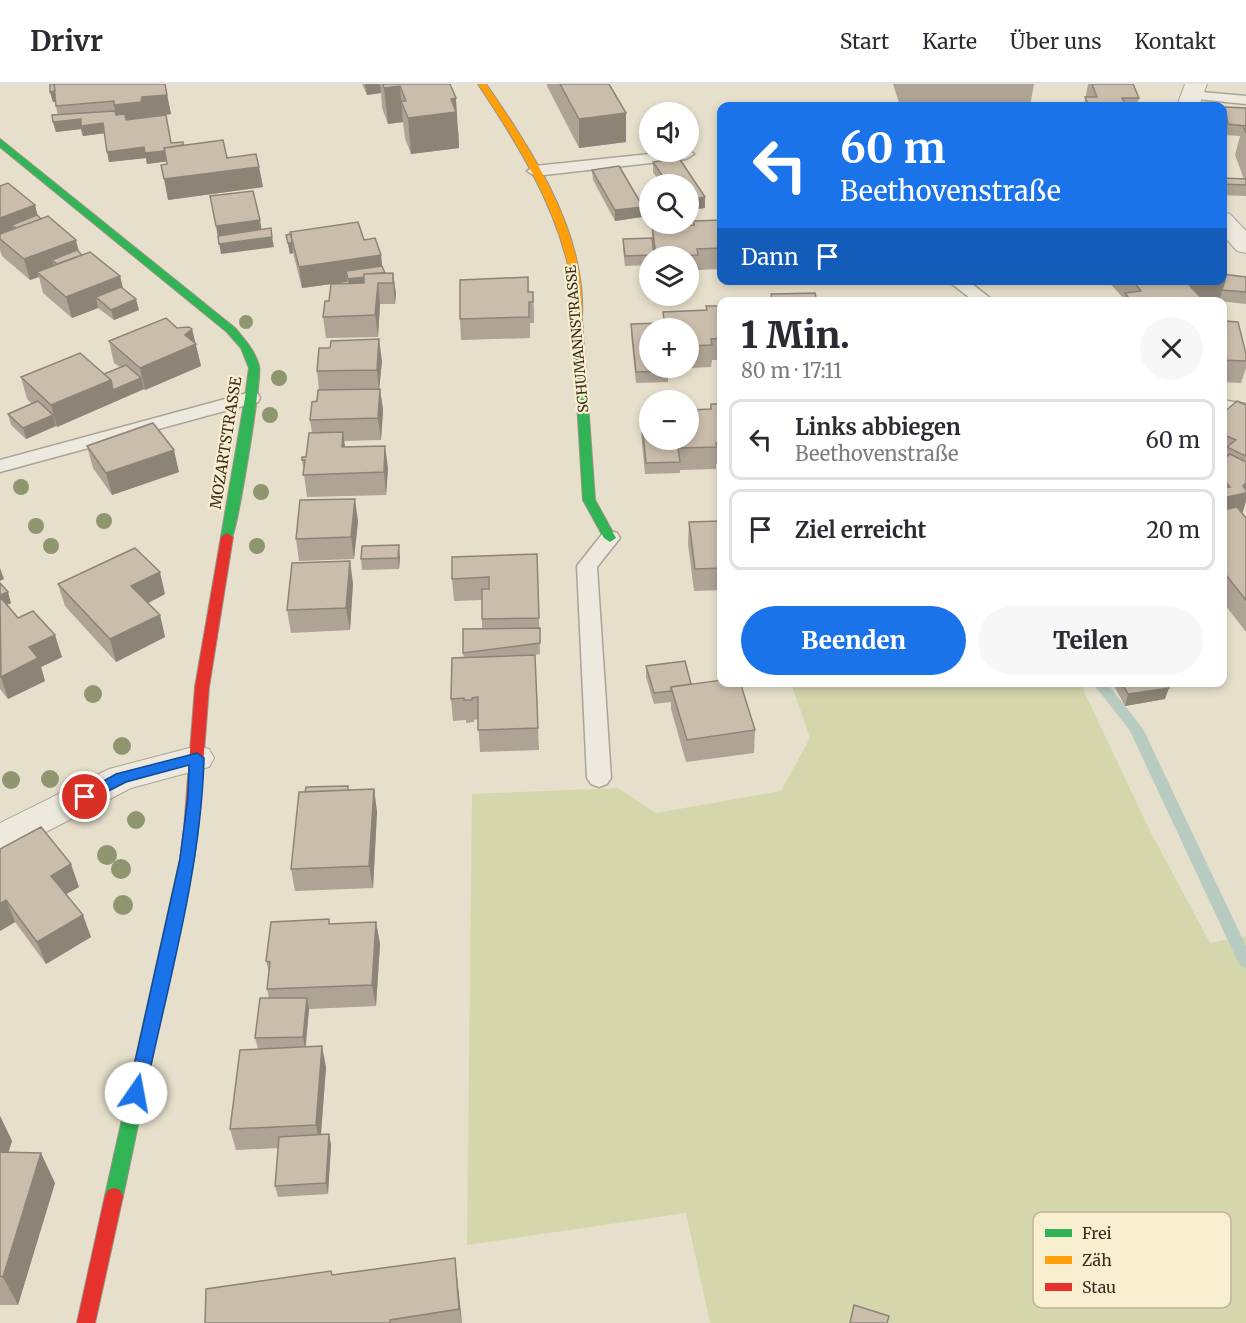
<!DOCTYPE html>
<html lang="de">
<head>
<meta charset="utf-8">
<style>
  body { margin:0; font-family:Merriweather,serif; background:#f7f7f7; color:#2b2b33; height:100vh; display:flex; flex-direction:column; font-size:22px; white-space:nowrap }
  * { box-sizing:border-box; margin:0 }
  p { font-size:20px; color:#7c7c81 }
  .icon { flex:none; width:33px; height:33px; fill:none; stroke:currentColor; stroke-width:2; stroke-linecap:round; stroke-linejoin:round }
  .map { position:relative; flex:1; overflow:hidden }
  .sheet { position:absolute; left:717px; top:213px; width:510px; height:390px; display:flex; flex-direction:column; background:#fff; border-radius:12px; box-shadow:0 3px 9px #0003 }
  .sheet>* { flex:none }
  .banner { position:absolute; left:717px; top:18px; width:510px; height:183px; border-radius:12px; box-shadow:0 3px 9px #0003; background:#1a73e8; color:#fff; overflow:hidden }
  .buttons { position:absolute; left:639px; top:18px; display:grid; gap:12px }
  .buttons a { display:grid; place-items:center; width:60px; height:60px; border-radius:50%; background:#fff; box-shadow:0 3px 9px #0003; font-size:30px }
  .pin { position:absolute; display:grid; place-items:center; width:51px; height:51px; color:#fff; margin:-26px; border:3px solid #fff; border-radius:50%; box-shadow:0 2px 6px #0007 }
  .me { position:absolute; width:66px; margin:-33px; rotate:12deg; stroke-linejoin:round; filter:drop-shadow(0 0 4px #0008) }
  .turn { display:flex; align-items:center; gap:21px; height:126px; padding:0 24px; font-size:27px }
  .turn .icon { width:78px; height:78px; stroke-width:2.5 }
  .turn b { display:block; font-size:42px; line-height:51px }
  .then { display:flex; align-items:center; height:57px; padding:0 24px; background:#0003; gap:12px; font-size:22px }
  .round { display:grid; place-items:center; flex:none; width:63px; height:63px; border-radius:32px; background:#f7f7f7 }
  .summary { display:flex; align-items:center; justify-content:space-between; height:102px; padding:0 24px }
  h1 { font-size:36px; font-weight:800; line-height:45px }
  .button { display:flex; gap:12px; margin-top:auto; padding:12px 24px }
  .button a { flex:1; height:69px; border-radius:36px; background:#1a73e8; color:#fff; font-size:24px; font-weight:800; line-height:69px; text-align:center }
  .button a+a { background:#f7f7f7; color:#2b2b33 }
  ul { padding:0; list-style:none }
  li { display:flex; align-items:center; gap:18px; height:81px; margin:0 12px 9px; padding:0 12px; border:3px solid #e1e1e2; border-radius:12px }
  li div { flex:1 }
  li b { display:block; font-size:22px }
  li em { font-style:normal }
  header { display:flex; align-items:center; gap:36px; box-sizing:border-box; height:84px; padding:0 30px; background:#fff; border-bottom:2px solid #e1e1e2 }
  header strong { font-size:28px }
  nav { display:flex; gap:33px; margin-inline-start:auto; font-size:21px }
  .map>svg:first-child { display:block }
</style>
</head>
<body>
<header>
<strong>Drivr</strong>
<nav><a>Start</a><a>Karte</a><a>Über uns</a><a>Kontakt</a></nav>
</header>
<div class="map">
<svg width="1246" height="1239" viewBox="0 0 1246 1239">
  <rect width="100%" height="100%" fill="#e6dfcb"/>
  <path fill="#d4d7ac" d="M791,599H1080L1150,747L1210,859L1246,852V1239H710L686,1129L467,1161L472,710L618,704L656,729L781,707L810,654Z"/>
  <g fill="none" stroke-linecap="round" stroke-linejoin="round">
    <path fill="#b7cbc0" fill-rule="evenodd" d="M1092,598H1106L1143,645L1246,862V884L1241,882L1238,878L1130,647Z"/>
    <g stroke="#aba495" stroke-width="3">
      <path id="lane" d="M1191,7L1246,12V20L1186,14L1184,11L1186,8Z
        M688,66L694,70L686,75L535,92L527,87L535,82Z
        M947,196H967L995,218H975Z
        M251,308L258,310L260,314L258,318L0,388V376Z
        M1222,316L1246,320V332L1222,328Z
        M610,447L617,449L620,454L597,483L611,694L607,700L599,703L591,700L587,694L577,482L603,449Z"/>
    </g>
    <g stroke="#aba495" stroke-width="2">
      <path id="street" d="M1185,0H1207L1199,22H1177Z
        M1222,128L1230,130L1246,147V169L1237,167L1222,150Z
        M197,662L209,665L214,674L209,683L131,704L13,765L0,769V739L109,685Z"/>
    </g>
    <g stroke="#9a9385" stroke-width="2">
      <path id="fast" d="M0,55L235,244C245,256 255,267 259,282C262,295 238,443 231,456H223L221,453L245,314L249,284L241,264L227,248L0,63Z
        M577,233L582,236L595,416L616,454L610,458L604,454L583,416L572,236Z
        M191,740L196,741L198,745L194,775L123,1112L120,1118L114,1120L108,1118L105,1112L180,775L184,745L186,741Z"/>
    </g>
    <g stroke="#9a9385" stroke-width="2">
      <path id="slow" d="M478,0H486C529,63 579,137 582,216C582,223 583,232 581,238L577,239L572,236C571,219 572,202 569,185C554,118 516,57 478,0Z"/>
    </g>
    <g stroke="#9a9385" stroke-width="2">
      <path id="jam" d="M227,449L233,453L209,603L198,745L196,749H186L184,745L195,603L221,453Z
        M114,1104L120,1106L123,1112L95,1239H77L105,1112L108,1106Z"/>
    </g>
    <use href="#lane" fill="#ede9de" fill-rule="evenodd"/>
    <use href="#street" fill="#ede9de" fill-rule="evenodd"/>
    <use href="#fast" fill="#30b455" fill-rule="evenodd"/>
    <use href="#slow" fill="#ff9f0a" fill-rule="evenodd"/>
    <use href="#jam" fill="#e5322d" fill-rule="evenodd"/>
  </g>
  <g fill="#8f956e">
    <circle cx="246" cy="238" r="7"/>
    <circle cx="279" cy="294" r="8"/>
    <circle cx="270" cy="331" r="8"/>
    <circle cx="21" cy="403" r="8"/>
    <circle cx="261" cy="408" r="8"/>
    <circle cx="104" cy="437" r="8"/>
    <circle cx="36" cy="442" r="8"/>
    <circle cx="51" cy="462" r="8"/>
    <circle cx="257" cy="462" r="8"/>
    <circle cx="93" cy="610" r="9"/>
    <circle cx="122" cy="662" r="9"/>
    <circle cx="50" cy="695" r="9"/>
    <circle cx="11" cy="696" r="9"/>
    <circle cx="136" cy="736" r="9"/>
    <circle cx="107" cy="771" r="10"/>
    <circle cx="121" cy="785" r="10"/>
    <circle cx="123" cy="821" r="10"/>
  </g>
  <path fill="#aea394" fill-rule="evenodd" d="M165,0L171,30L166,31L171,59L183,61L259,83L263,103L168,116L167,77L147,80L146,74L109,78L105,49L83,52L81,45L56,48L53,38L58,31L55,18H53L50,8Z
    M362,0H450L459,51V64L411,70L405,54L403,38L388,40L382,24L381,9L367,11Z
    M547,0H609L626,58L579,64L547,2Z
    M893,0H1034L1030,22H900Z
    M1088,0H1133L1139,14L1137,22H1084Z
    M1225,23L1246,24V112L1222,111V94L1244,95L1235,71L1240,52L1226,51L1223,33Z
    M679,74L705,113V124L688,126V100H661L653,88V78Z
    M592,86L642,133L615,137L593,96Z
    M0,102L35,121L38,133L82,171L120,192L123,204L139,226L114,236L98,224L72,234L43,209L39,193L30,196L2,172L0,166Z
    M722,136V185L698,186V192H688V172H650V181L625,182L623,165V155L652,154V142L693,141V137Z
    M286,151L364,156L381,171L382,182L385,189H393L396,210L395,220H380L378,253L326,254L323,233L329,217L331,200L302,204L293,169L290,170ZM347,198L348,200H331Z
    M528,193L529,208H533L534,229V239H530V254L461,256L460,235Z
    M1246,193V220L1219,217L1123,218L1124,215L1107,196H1222Z
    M706,222H722V276H712L711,283L668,285V298L636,299L631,250V240L663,239V228L706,226ZM650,244H688V284H650Z
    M1222,235L1246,270V284L1241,299L1222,298Z
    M177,244L192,245L201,282L145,306L144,305L57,343L56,342L26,355L11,341L8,330L32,320L27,315L21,293L104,290L120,283L114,279L109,257Z
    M382,277L379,305H380L383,326L381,356L344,357L345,363L388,384L386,411L307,413L302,376L306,373L312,349L310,336L319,306L317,287Z
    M711,320H722V380H716V385L680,386V389L645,390L641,349L642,338L650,356H688L710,325Z
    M1246,321V417L1242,429L1246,434V548L1222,517V376L1224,375L1222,374V330Z
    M87,362L179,388L112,411L93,384Z
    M358,437L354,475L299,477L296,455Z
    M722,437V506L694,507L688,460L689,438Z
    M537,470L540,570L535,571L539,666L480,668L478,635L474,636V638L466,639V636L453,637L451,615L464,574L463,569L482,545V516L454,517L452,495Z
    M400,473L399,485L362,486L361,475Z
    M0,499L11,519L7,521L18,534L62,573L41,583L45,597L8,615L0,605Z
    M353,499L350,546L291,549L287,526Z
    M58,500L165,510L148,519L160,531L165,553L116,578L65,522Z
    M646,582L691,600L755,646L754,669L686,678L671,625V618L654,620L646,593Z
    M1113,598H1166L1165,615L1125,622L1113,600Z
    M374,705L377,728L373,804L295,807L291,785L349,706Z
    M0,765L79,803L66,810L91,853L46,880L15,838L0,847Z
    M376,838L380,860L376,922L309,925L306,963L326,983L321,1051L329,1050L331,1061L328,1110L278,1113L275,1102L278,1064L236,1066L230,1045L258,965L255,954L269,914L267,905L269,888L266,877L330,840Z
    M0,1032L12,1057L8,1068L55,1099L18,1221H0Z
    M455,1174L462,1239H205L332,1191Z"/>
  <path fill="#8d8478" d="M78,0L58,17L53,18L50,8Z
    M365,0H380L381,9L367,11Z
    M400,2L403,38L388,40L384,4Z
    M167,11L171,30L146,33L118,41L114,21L142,13Z
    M456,14L459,64L411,70L408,34L451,15Z
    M626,29V58L579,64V35Z
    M81,35L103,39L106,49L83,52L81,45L56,48L53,38Z
    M144,63L173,66L186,75L147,80L146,74L109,78L107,68Z
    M259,83L263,103L168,116L164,95Z
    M705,113V124L688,126V116Z
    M35,121L40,142L12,141L15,151L0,155V134Z
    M643,123L642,133L615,137V126Z
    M260,136L263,154L272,153L274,163L221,170L216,142Z
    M76,156L81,176H52L55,187L37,188L39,193L30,196L24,175Z
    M288,159H292L293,169L290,170Z
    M381,171L383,191L378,199L380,220L378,253L375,231L350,206L348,195L346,187L347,198L302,204L299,183Z
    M393,189L396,210L395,220L393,199Z
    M120,192L125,213H96L98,224L72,234L66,213Z
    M1225,196L1219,217L1186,218L1190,202Z
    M136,215L139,226L114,236L111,226Z
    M192,245L201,282L145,306L140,284Z
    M379,255L382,277L379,307L377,286Z
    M141,294L144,305L57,343L51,321L111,296Z
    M380,305L383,326L381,356L378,334Z
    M53,331L56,342L26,355L23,344Z
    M343,348L346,370L342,363Z
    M385,362L388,384L386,411L384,388Z
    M174,366L179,388L112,411L106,389Z
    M1246,399V417L1242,431L1222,435V414Z
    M355,415L358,437L354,475L351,453Z
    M399,461L400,473L399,485L398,474Z
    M350,477L353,499L350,546L346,524Z
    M0,484L4,495L0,497Z
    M160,488L165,510L137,525L131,502Z
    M8,508L11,519L0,524V511Z
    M160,531L165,553L116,578L110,555Z
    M55,551L62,573L41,583L45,597L8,615L1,593L29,563Z
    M1169,604L1165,615L1125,622L1128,610Z
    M374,705L377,728L373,804L369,782Z
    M71,780L79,803L59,814L51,792Z
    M6,816L15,838L0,847V820Z
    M83,831L91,853L46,880L37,858Z
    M376,838L380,860L376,922L372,901Z
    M307,914L309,925L305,964L303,953Z
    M322,962L326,983L320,1062L316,1041Z
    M0,1032L12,1057L0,1095Z
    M329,1050L331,1061L328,1110L326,1099Z
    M41,1069L55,1099L18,1221L3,1193Z
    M455,1174L457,1194L462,1239L459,1225Z"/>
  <path fill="#cabdac" stroke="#8d8478" stroke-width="1.5" d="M50,0H54L55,7L50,8Z
    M54,0H165L167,11L142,13L141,18L114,21V17L56,22Z
    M383,0H450L456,14L451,15L456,28L408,34L401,17H406L400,2L384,4Z
    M560,0H609L626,29L579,35Z
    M1092,0H1133L1139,14H1122L1125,20H1088L1085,13H1097Z
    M1225,23L1246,24V42L1228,40Z
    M115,27L116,31L125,30L126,36L166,31L171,59L183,58V61L164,64L165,67L145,69L144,63L107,68L103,39L81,42V35L53,38L52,31Z
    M1243,42H1246V49Z
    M223,56L227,74L256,70L259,83L164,95L161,81L167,80L164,64Z
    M679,74L705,113L688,116V100H668L653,78Z
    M619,82L643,123L615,126L592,86Z
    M1222,94L1246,95V101L1222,100Z
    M8,99L35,121L0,134V102Z
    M253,107L260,136L216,142L210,112Z
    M37,131L41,135L16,144L12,141Z
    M48,132L76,156L24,175L0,155V150Z
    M722,136V164L697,165L698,171L656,172L652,142L694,141L693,137Z
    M358,138L364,156L375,154L381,171L299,183L290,148Z
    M271,144L272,153L219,160L218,152Z
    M291,150L292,159H288L286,151Z
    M652,154L654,171L625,172L623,155Z
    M77,166L82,171L57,180L52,176Z
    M90,168L120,192L66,213L37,188Z
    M382,182L385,189L364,190V193L348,195L346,187Z
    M393,189V199H378L375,231L323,233L325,217H329L331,200L364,199V190Z
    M1222,190L1246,193V208L1222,206L1225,196L1222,194Z
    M528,193V208H533V218H529V233L460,235V196Z
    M1132,196H1221L1190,202L1205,218H1132L1125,209L1141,207Z
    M121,203L136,215L111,226L96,213Z
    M815,209L817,218H739V217L772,216L771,210Z
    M706,222H722V254L711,255L712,261L688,262V244H665L663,228L707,226Z
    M166,234L177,244L189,243L192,245L185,251L196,260L140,284L109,257Z
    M1222,235L1224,237L1238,238L1246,270V277L1222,276Z
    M663,239V244H650V284H668V287L636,288L631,240Z
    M379,255L377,286L317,287L319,264H330L331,257Z
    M80,269L111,296L51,321L21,293Z
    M126,281L141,294L113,306L111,296L104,290Z
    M380,305L378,334L310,336L312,318L317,317L318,306Z
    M38,317L53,331L23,344L8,330Z
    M1237,317L1246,321V372L1227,363L1236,356L1222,350V330Z
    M711,320H722V358L716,359L717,363L680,364L679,356H688V326L711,325Z
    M642,338H650V356H677L680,378L646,379Z
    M153,339L174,366L106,389L87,362Z
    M343,348L342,363L385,362L384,388L303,391L305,376H302V373H306L309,349Z
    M1230,370L1246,378V399L1243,402L1246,406V409L1222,414V404L1230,403L1222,394V376Z
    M355,415L351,453L296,455L300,416Z
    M1237,423L1246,434V516L1222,486V463L1224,462L1222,460V426Z
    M722,437V484L695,485L689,438Z
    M399,461L398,474L361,475L362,462Z
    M135,464L160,488L131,502L160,531L110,555L58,500Z
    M537,470L539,534L482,535V505H489V493L452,495V473Z
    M350,477L346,524L287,526L292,479Z
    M0,499L8,508L0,511Z
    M2,515L18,534L33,527L55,551L29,563L38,574L1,593L0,516Z
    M540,544V559L463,569V545Z
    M535,571L538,644L478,646V613L472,614V616H464V614L451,615L452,574Z
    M685,577L691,600L671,603V607L654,609L646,582Z
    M722,596V598H740L755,646L687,656L671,603Z
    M1121,598H1166L1169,604L1128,610Z
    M348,702V706L305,708L306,703Z
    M374,705L369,782L291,785L299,708Z
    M41,743L71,780L51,792L83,831L37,858L6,816L0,820V765Z
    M329,835V840L376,838L372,901L267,905L270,878L266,877L271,838Z
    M260,914H307L303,953L255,954Z
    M322,962L316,1041L230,1045L240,966Z
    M329,1050L326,1099L275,1102L279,1053Z
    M0,1068L41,1069L3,1193L0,1192Z
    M455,1174L459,1225L390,1236V1239H205L206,1205L331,1187L332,1191Z
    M854,1221L889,1232L887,1239H850Z"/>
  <path fill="#1a73e8" stroke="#114b97" stroke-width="1.5" d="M197,669L204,674C201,787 168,899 145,1009L142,1014L136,1016L130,1014L128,1009L180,775L188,712L189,681L126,698L85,719L78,713L80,710L116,690Z"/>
  <g text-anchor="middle" stroke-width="4.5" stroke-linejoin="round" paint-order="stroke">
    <g font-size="14" fill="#3a2c1c" stroke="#f8efd0">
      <text transform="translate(577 255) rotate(-95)" y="5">SCHUMANNSTRASSE</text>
    </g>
    <g font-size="15" fill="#3a2c1c" stroke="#f8efd0">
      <text transform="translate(226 359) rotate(-81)" y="5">MOZARTSTRASSE</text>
    </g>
  </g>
  <rect x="1033" y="1128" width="198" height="96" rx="9" fill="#f8efd0" stroke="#bfb49a" stroke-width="1.5"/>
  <rect x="1045" y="1145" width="27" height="8" fill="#30b455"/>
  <rect x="1045" y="1172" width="27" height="8" fill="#ff9f0a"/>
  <rect x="1045" y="1199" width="27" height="8" fill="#e5322d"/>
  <g font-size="16" fill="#3a2c1c">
    <text x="1082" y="1155">Frei</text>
    <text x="1082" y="1182">Zäh</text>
    <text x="1082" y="1209">Stau</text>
  </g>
</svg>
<div class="buttons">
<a><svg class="icon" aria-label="sound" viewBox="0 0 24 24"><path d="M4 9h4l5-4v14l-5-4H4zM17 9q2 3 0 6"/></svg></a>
<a><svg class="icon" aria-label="search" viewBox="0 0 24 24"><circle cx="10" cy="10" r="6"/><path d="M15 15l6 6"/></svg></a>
<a><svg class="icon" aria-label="layers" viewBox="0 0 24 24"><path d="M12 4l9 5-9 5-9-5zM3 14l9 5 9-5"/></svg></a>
<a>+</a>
<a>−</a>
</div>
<div class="pin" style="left:85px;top:713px;background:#d93025"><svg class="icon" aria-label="arrive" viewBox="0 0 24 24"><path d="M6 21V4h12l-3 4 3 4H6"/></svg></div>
<svg class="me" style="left:136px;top:1009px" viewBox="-20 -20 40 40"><circle r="19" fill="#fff"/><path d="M0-13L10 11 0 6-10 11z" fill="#1a73e8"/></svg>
<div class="banner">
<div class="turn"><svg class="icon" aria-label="left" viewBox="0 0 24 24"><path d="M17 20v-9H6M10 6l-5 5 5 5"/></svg><div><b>60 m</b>Beethovenstraße</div></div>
<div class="then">Dann<svg class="icon" aria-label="arrive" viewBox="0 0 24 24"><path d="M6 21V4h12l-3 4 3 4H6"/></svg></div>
</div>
<section class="sheet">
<div class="summary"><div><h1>1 Min.</h1><p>80 m · 17:11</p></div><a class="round"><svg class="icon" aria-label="close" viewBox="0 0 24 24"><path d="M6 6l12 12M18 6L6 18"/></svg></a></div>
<ul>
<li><svg class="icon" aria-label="left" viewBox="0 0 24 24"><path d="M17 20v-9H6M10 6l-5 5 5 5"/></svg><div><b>Links abbiegen</b><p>Beethovenstraße</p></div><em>60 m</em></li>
<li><svg class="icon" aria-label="arrive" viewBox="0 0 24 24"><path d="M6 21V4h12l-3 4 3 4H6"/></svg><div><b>Ziel erreicht</b></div><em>20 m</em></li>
</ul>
<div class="button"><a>Beenden</a><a>Teilen</a></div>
</section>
</div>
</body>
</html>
